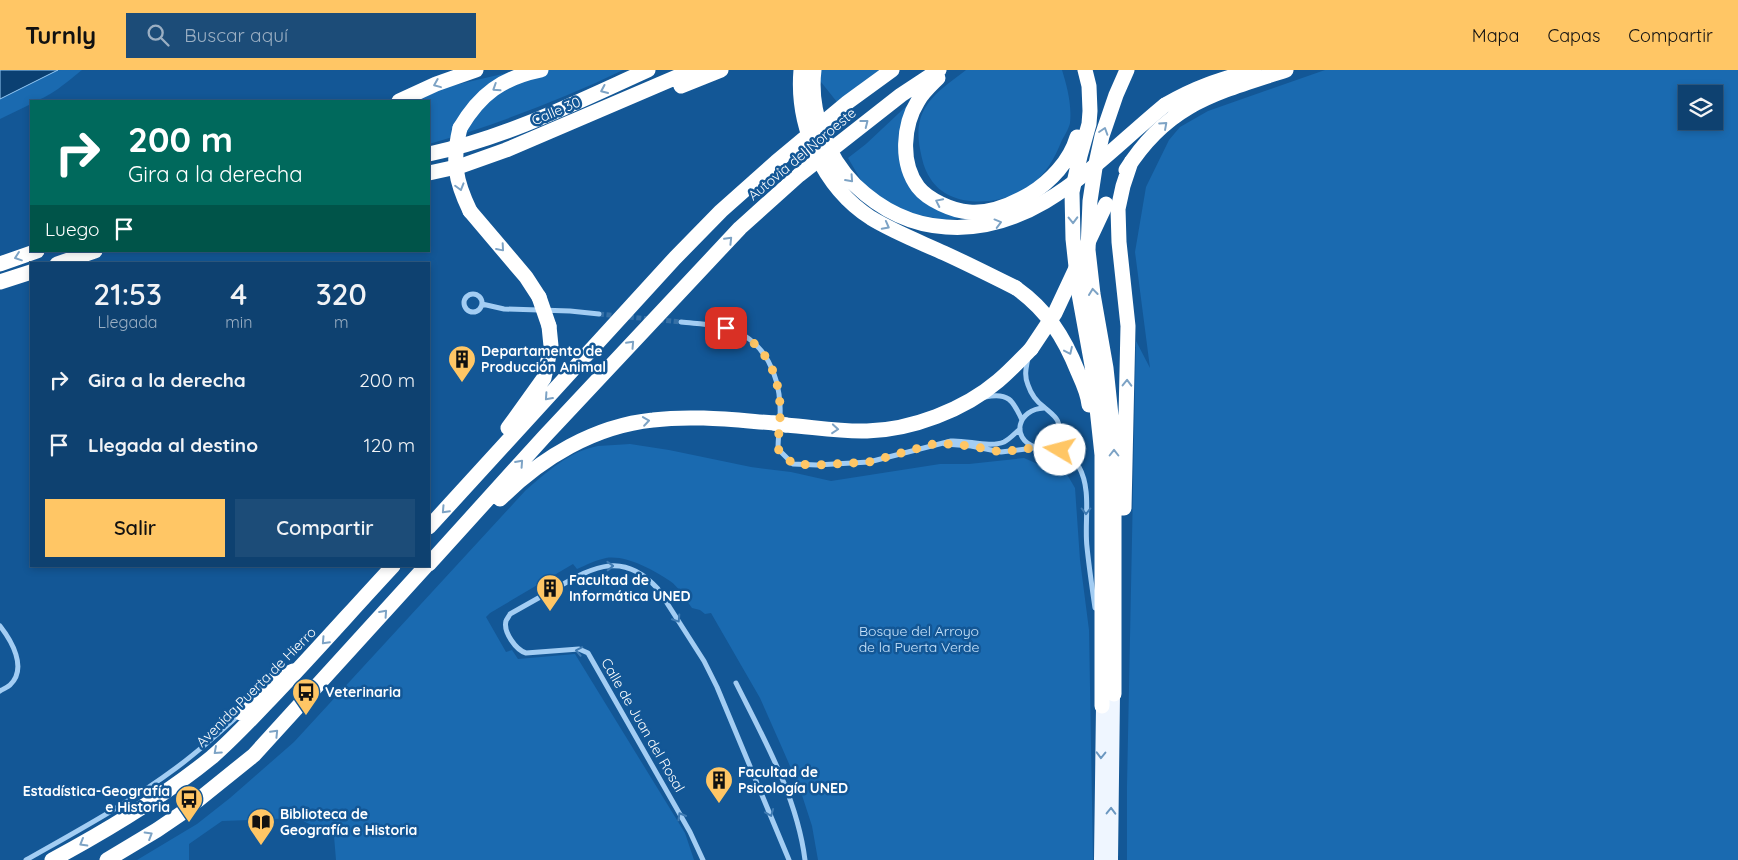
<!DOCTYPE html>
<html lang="es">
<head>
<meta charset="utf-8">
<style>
  body { margin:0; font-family:Quicksand,sans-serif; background:#1c4c78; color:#f1f3f6; height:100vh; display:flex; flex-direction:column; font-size:19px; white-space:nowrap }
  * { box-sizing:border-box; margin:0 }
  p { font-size:16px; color:#9bafc3 }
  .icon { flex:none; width:28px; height:28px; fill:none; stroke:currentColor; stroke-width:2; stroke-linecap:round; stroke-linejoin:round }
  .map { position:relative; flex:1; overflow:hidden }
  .details { position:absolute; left:30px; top:192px; width:400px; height:305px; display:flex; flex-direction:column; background:#0e4170; border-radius:0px; box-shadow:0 2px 8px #0003,0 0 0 1px #2e5a83 }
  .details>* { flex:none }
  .top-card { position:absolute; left:30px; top:30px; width:400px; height:152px; border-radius:0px; box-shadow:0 2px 8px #0003,0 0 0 1px #2e5a83; background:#00695c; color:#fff; overflow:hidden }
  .controls { position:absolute; left:1678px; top:15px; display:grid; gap:10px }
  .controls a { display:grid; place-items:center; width:45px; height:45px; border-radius:0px; background:#0e4170; box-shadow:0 2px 8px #0003,0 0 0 1px #2e5a83; font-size:25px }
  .pin { position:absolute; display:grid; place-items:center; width:42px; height:42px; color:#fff; margin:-21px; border-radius:10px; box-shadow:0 2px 8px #0006 }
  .me { position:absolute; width:55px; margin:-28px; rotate:278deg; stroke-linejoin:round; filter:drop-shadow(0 0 4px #0008) }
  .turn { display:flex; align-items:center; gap:18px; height:105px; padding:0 15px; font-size:22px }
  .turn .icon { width:65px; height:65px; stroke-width:2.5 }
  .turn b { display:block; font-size:35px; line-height:42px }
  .then { display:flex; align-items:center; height:48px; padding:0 15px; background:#0003; gap:10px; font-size:19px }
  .eta { display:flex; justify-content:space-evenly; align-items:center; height:85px; text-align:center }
  .eta b { font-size:30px; font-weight:600; line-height:35px }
  .cta { display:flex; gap:10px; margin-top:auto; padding:10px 15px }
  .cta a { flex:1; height:58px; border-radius:0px; background:#ffc665; color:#111; font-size:20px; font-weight:600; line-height:58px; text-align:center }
  .cta a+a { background:#1c4c78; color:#f1f3f6 }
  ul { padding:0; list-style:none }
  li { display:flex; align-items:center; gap:15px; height:65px; padding:0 15px }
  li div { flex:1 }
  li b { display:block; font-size:19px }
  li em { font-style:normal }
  header { display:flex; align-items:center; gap:30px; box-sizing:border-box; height:70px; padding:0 25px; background:#ffc665; color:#111 }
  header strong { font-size:24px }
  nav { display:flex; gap:28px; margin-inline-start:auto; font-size:18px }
  .search { width:350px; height:45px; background:#1c4c78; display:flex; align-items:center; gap:12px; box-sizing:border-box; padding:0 18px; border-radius:0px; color:#9bafc3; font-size:19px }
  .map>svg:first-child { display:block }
</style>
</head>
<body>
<header>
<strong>Turnly</strong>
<div class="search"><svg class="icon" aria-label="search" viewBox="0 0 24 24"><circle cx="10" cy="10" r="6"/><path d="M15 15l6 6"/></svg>Buscar aquí</div>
<nav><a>Mapa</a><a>Capas</a><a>Compartir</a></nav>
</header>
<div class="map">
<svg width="1738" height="790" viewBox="0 0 1738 790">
  <rect width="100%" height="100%" fill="#135796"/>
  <path fill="#1a6ab0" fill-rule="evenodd" d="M0,0H82C70,9 47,31 31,31V34L0,49Z
    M520,0H623C561,30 495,55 429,74V31H410L446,17Z
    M818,0H879L837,32L817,7Z
    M966,0H1062C1067,16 1072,35 1070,53C1069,58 1065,65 1062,70C1054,89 1047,103 1030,116C1003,136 949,140 930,108C924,99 922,89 920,79C912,37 936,23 966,0Z
    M1325,0H1738V790H1127V716L1136,271L1150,298L1135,182L1146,117L1169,70L1180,57L1208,41ZM1686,24H1714V51H1686Z
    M914,29L908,107L938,133L982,145L945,150L899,141L865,117L848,88L866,74Z
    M630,374L669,380L751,397L791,402L831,411L940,394H969L1024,388L1040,395L1057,394L1065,401L1075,418L1080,490L1089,560L1093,790H818L812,756L800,719L783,680L760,628L711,543L705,544L700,540L692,538C686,530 679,517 670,511C653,500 627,485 606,488C596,490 586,495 577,499L573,494L490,543L486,547L506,582L512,580L518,589L575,584L685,763L694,790H336L334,766L297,748L222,751L189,774V790H137L197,754L230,728L294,672L525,421C546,403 569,381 598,376C609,375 620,375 630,374Z"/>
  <path fill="#0b4072" stroke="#95caf6" d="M0,0H58L0,29Z"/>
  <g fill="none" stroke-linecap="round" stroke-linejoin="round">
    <path stroke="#3670a6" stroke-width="5" stroke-dasharray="5 2.5" stroke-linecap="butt" d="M599,244L681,252"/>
    <path stroke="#a3cdf3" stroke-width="5" d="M464 233a9 9 0 1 1 18 0a9 9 0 1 1-18 0Z
      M482,234L504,239L570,241L599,244
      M681,252C699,254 719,254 735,261C765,273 779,305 780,336C781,350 778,364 778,379L793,394L817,395L869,392L951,371C967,370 990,378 1004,372C1010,369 1015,363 1020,359
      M985,327C1008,322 1013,330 1022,350
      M945,374L971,376L1001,382L1042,377C1049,375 1054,372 1057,366C1063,350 1054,346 1044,337C1037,332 1031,324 1028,315C1024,306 1026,298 1028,288
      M1048,376C1060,381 1072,385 1079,397C1092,420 1084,452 1087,477C1089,497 1092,517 1095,538
      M1035,377C1010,368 1018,339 1044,338
      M0,556C11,570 28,598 10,615C8,617 3,619 0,621
      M736,613C764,669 797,727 805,790
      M26,790C77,761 129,733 176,698C199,681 219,663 240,644
      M703,790L690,762L588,583L579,579L526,583C516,580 503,562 506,551C506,550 510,545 510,544C526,535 542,526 558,517C595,496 624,481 658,519L704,591L717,617L789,790"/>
    <path stroke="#eff6ff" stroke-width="12" d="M1100,790L1102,636
      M1112,790L1114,624"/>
    <path stroke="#fff" stroke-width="15" d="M1085,0L1089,16L1090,41L1089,54L1080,86L1072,122L1073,169L1079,224L1093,301L1102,385V636
      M938,8C931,15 923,22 918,31C903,55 900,93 918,117C928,130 953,141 969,142C990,144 1011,135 1030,124C1050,112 1070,91 1077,67
      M681,16L721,0
      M399,31L436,14L476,0
      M1165,35C1196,17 1219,10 1254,0
      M460,58C480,24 502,8 541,0
      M429,84C506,68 577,32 648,0
      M1126,100C1168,33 1216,23 1286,0
      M429,103L461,96L506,80L693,0
      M470,141L526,207L539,227
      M0,194L37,181
      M57,194L95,181
      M0,212L31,202
      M1016,218C1047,240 1064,267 1078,302C1083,313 1088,323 1089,335
      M786,355C813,357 840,362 867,361C911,360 964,340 998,311C1010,301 1020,290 1031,279
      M508,358L544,308L551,276L549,256
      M500,429C541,388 594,356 653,350C693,345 734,350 774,353
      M1124,438L1128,256L1119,172L1118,139L1123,116L1131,92
      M429,457L675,188L721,141L776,92L848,32L892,0
      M429,494L544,367L740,158L799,105L901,25L939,0
      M1114,624V374L1106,298L1093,224L1088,180L1090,131L1095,98L1102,66L1116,25L1127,0
      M241,643L273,610L293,601
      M52,790C108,760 163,727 212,687C235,667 256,644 277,622C316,581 354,538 393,496
      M107,790L157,760L182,743L254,685L426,496"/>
    <path stroke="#fff" stroke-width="15" d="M801,0C796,57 823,117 871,148C894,162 920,172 944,183C968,194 992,206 1016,218
      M814,0C809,40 826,86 855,115C880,139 911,155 946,157C1037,164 1100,88 1165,35
      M460,58C452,91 455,110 470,141
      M539,227L549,256
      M1031,279L1055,243L1106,134
      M774,353L786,355"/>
  </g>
  <defs><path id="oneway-chevron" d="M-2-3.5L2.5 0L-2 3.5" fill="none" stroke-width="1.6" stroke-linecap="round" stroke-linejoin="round" transform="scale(1.25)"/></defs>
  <g stroke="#7da3c5">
    <use href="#oneway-chevron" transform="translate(437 14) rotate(158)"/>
    <use href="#oneway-chevron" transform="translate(496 18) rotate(147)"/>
    <use href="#oneway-chevron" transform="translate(604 20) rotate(156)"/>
    <use href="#oneway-chevron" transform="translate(865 53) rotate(-38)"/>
    <use href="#oneway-chevron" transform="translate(1164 55) rotate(-42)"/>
    <use href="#oneway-chevron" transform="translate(1104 61) rotate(-72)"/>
    <use href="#oneway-chevron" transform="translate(850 109) rotate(48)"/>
    <use href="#oneway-chevron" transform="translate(460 117) rotate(74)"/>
    <use href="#oneway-chevron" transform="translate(939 132) rotate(-154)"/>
    <use href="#oneway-chevron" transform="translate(1073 150) rotate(89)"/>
    <use href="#oneway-chevron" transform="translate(998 153) rotate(-15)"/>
    <use href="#oneway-chevron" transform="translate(886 156) rotate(28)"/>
    <use href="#oneway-chevron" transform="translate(729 170) rotate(-46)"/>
    <use href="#oneway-chevron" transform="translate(501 178) rotate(49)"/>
    <use href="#oneway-chevron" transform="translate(18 187) rotate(161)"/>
    <use href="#oneway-chevron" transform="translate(1093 222) rotate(-97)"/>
    <use href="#oneway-chevron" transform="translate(631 274) rotate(-47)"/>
    <use href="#oneway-chevron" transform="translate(1069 281) rotate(65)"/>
    <use href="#oneway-chevron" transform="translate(1127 313) rotate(-89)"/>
    <use href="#oneway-chevron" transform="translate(548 327) rotate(132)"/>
    <use href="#oneway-chevron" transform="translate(646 351) rotate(-8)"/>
    <use href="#oneway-chevron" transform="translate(835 359) rotate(5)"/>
    <use href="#oneway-chevron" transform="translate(1114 383) rotate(-90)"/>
    <use href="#oneway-chevron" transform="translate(520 393) rotate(-48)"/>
    <use href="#oneway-chevron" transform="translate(445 440) rotate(133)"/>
    <use href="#oneway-chevron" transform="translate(384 543) rotate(-48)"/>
    <use href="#oneway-chevron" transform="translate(325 571) rotate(133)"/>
    <use href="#oneway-chevron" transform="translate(275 663) rotate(-46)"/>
    <use href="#oneway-chevron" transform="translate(217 681) rotate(138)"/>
    <use href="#oneway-chevron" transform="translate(149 765) rotate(-31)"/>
    <use href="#oneway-chevron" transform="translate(83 773) rotate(150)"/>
  </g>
  <g stroke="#3e7ab2">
    <use href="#oneway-chevron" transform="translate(1086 441) rotate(90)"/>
    <use href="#oneway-chevron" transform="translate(610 496) rotate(-2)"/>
    <use href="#oneway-chevron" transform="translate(677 549) rotate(57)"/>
    <use href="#oneway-chevron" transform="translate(579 581) rotate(-169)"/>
    <use href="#oneway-chevron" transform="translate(770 743) rotate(68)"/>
    <use href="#oneway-chevron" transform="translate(681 746) rotate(-120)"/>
  </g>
  <g stroke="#6b97c0">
    <use href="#oneway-chevron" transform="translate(1101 685) rotate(91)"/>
    <use href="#oneway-chevron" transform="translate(1111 741) rotate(-89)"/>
  </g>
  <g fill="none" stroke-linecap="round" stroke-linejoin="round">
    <path stroke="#ffc665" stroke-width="9" stroke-dasharray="0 16.2" d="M726,258C762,269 778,299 780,335C781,350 778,364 778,379L793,394L817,395L869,392L937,373L971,376L1001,382L1048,376L1060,380"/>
  </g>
  <defs>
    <g id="building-pin" transform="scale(1.4375)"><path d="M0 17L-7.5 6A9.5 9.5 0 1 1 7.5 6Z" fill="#ffc665" stroke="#135796"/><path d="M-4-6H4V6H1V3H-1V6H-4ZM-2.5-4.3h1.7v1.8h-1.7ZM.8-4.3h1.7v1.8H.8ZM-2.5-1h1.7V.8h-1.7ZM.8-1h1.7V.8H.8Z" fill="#111"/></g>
    <g id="bus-pin" transform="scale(1.4375)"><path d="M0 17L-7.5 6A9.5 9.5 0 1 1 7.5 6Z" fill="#ffc665" stroke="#135796"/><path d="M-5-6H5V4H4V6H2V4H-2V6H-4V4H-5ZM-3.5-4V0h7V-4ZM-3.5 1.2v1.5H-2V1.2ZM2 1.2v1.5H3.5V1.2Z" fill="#111"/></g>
    <g id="library-pin" transform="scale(1.4375)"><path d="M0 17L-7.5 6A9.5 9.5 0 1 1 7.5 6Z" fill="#ffc665" stroke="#135796"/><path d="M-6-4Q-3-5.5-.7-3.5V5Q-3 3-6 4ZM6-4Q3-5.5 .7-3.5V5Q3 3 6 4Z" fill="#111"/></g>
  </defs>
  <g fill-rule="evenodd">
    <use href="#building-pin" x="462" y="289"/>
    <use href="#building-pin" x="550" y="518"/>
    <use href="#bus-pin" x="306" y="622"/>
    <use href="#building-pin" x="719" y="710"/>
    <use href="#bus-pin" x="189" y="729"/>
    <use href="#library-pin" x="261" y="752"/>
  </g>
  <g text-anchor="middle" stroke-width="5" stroke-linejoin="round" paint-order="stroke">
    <g font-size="14" fill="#fff" stroke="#135796">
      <text transform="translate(556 41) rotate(-23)" y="5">Calle 30</text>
      <text transform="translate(802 84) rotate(-40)" y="5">Autovía del Noroeste</text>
      <text transform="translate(256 617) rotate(-45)" y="5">Avenida Puerta de Hierro</text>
      <text transform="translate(643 655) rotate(60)" y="5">Calle de Juan del Rosal</text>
    </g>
    <g font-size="14" font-weight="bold" fill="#fff" stroke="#135796" text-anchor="start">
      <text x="481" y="286">Departamento de<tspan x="481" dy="16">Producción Animal</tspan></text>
      <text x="569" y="515">Facultad de<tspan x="569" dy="16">Informática UNED</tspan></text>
      <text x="325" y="627">Veterinaria</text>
      <text x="738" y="707">Facultad de<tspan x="738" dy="16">Psicología UNED</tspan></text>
      <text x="170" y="726" text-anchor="end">Estadística-Geografía<tspan x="170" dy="16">e Historia</tspan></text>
      <text x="280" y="749">Biblioteca de<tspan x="280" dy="16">Geografía e Historia</tspan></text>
    </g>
    <g font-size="14" fill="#cbe6fd" stroke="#135796">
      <text x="919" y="566">Bosque del Arroyo<tspan x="919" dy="16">de la Puerta Verde</tspan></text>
    </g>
  </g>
</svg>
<div class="controls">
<a><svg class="icon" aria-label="layers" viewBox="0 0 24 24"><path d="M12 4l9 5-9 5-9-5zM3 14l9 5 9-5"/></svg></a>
</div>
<div class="pin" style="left:726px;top:258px;background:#d93025"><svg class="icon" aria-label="arrive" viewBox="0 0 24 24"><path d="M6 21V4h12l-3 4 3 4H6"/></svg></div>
<svg class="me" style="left:1060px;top:380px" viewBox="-20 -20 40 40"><circle r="19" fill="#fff"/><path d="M0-13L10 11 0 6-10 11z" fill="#ffc665"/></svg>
<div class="top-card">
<div class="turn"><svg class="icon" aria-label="right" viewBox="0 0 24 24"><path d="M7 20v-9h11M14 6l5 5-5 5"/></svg><div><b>200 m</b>Gira a la derecha</div></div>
<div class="then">Luego<svg class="icon" aria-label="arrive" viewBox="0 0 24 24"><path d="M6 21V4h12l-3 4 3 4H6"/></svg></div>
</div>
<section class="details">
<div class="eta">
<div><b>21:53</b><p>Llegada</p></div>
<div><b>4</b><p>min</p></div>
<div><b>320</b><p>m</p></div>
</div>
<ul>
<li><svg class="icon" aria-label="right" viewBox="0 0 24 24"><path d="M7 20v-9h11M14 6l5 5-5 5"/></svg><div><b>Gira a la derecha</b></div><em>200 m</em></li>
<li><svg class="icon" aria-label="arrive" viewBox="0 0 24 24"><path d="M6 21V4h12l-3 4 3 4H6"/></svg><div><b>Llegada al destino</b></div><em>120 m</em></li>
</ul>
<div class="cta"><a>Salir</a><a>Compartir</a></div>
</section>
</div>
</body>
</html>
